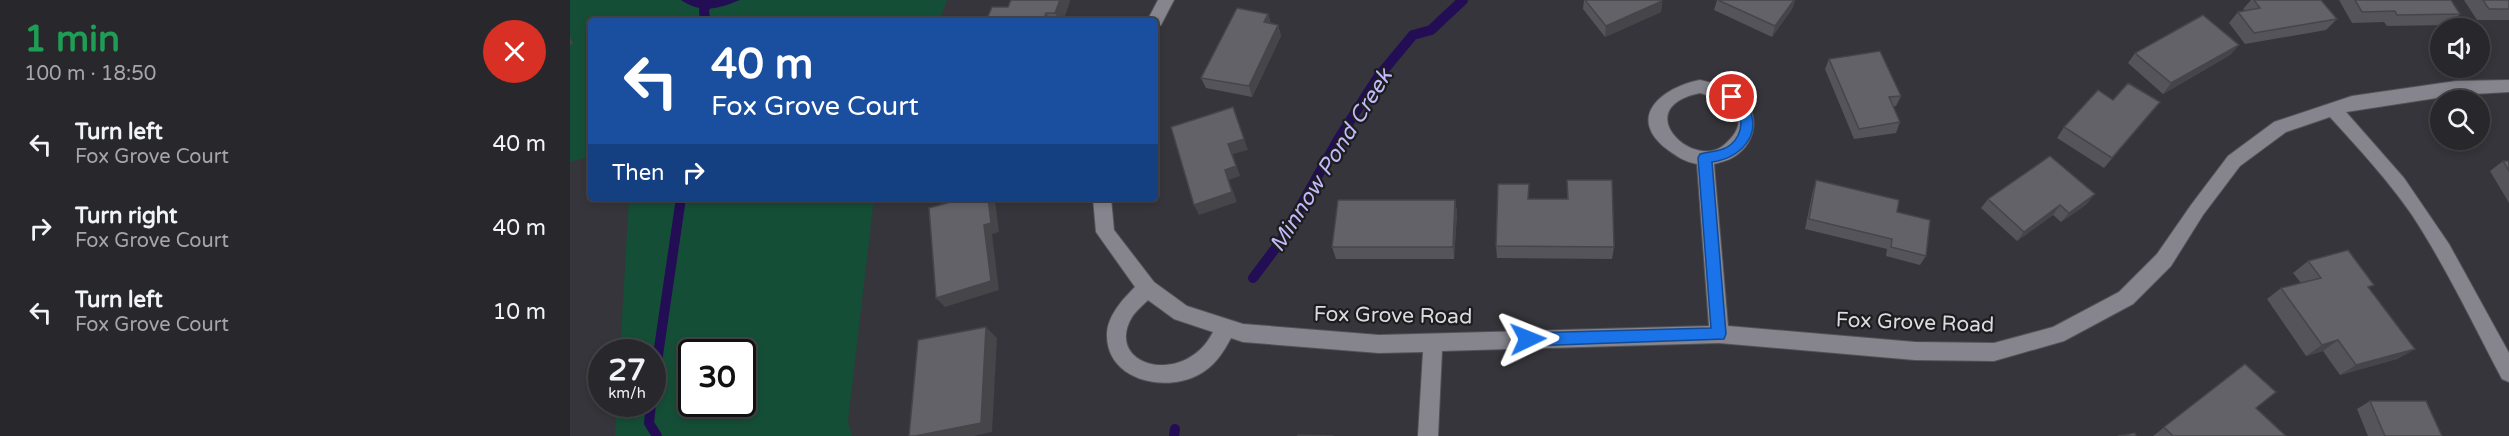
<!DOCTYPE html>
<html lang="en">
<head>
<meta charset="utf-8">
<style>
  body { margin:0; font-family:"Varela Round",sans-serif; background:#343438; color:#f1f3f6; height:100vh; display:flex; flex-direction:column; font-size:22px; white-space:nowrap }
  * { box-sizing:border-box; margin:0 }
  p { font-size:20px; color:#a5a6a9 }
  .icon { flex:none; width:33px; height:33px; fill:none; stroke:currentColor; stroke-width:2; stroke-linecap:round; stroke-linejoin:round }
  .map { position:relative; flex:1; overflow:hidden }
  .sheet { display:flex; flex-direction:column; background:#28282c; width:570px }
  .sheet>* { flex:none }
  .hud { position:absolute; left:18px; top:18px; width:570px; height:183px; border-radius:6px; box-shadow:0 3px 9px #0003,0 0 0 2px #444448; background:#1a4fa0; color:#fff; overflow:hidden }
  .controls { position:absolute; left:1860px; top:18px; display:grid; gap:12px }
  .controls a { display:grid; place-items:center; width:60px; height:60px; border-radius:50%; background:#28282c; box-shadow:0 3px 9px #0003,0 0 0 2px #444448; font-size:30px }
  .speed { position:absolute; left:18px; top:339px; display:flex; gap:12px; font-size:30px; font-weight:700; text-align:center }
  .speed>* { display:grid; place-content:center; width:78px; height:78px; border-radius:50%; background:#28282c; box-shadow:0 3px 9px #0003,0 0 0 2px #444448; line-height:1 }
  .speed small { font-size:15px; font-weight:400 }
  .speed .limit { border:3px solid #111; border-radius:9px; background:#fff; color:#111 }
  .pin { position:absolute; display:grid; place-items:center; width:51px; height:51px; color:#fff; margin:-26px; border:3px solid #fff; border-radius:50%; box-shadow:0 2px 6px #0007 }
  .me { position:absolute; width:66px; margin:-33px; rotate:88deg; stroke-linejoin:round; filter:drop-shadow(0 0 4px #0008) }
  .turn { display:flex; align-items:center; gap:21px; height:126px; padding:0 24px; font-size:27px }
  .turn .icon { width:78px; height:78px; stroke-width:2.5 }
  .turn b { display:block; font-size:42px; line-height:51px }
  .then { display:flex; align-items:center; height:57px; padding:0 24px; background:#0003; gap:12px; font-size:22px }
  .round { display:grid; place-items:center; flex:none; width:63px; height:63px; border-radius:32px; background:#343438 }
  .summary { display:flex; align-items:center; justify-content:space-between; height:102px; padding:0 24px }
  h1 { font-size:36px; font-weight:700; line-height:45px; color:#1e9e55 }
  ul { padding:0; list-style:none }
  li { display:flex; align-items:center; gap:18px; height:84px; padding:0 24px }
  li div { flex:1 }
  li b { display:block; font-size:22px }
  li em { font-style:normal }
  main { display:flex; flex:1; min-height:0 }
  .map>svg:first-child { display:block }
</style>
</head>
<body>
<main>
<section class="sheet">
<div class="summary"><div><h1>1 min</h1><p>100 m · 18:50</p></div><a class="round" style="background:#d93025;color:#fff"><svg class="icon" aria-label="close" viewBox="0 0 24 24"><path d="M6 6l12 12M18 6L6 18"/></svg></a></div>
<ul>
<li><svg class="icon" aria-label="left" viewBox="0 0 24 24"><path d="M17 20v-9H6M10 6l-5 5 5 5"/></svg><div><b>Turn left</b><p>Fox Grove Court</p></div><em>40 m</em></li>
<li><svg class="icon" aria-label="right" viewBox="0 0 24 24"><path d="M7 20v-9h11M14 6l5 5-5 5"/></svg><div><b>Turn right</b><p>Fox Grove Court</p></div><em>40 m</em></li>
<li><svg class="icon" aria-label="left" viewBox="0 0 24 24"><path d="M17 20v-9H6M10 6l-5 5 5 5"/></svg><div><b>Turn left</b><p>Fox Grove Court</p></div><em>10 m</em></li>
</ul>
</section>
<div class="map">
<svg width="1939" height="436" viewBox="0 0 1939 436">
  <rect width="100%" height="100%" fill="#35353b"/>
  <path fill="#154e37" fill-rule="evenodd" d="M0,0H377L369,21H21V156L0,162Z
    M59,198H304L278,421L282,436H45L47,404H82V352H50ZM122,352H172V404H122Z"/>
  <path fill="#230d54" d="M111,0H170C147,9 132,14 111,0Z"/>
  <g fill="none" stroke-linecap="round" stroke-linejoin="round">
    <path stroke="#230d54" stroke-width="10" d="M135,21L134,10L138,0
      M683,278L711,241L769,138L808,77L843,35L861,30L893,0
      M82,396L111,198
      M81,404L79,423L87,436
      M604,436L605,429"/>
    <g stroke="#525257" stroke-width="2">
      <path id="minor" d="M588,0H604L591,25L585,27V21H577Z
        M1130,80C1141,83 1157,85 1166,92C1191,109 1189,143 1162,158C1157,161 1150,162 1144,164L1158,326L1345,342L1424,343L1483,327L1549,292L1587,254L1621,205L1658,156L1704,122L1782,96L1886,81L1939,80V92L1886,95L1776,112L1834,178L1879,244L1939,353V382L1932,379C1903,324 1876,267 1842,215C1818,180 1789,149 1760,117L1716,132L1670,166L1633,215L1601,266L1563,304L1494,341L1424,361L1345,360L1149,343L872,351L868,436H848L853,352L809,353L673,342L661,338C653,353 644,367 628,375C594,393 535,380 537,333C538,315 553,299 565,287L526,232L523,198H541L544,230L584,282L617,306L673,324L809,335L1139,326L1127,164C1115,162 1108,157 1098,150C1054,117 1093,87 1130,80ZM1130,93C1157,101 1187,117 1154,145C1123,171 1058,108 1130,93ZM578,300L604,319L643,332C615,388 533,366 562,317C566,311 573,305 578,300Z"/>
    </g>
    <use href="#minor" fill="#86858d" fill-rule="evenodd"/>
  </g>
  <path fill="#55545a" d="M441,0H500L493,21H416L438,7Z
    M1014,0H1092V1L1091,12L1035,37L1013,9Z
    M1147,0H1225L1222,9L1202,37L1144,10Z
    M1681,0H1751L1767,19L1756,30L1675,44L1659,23L1668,12L1675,10L1673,9Z
    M1769,0H1881L1890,14L1879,25L1817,26L1814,22L1782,23Z
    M1894,0H1939V20H1907Z
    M698,14L701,24L708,25L711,36L682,97L636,88L631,78Z
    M1669,45L1660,55L1593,94L1558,63L1565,53Z
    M1259,59L1331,96L1326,106L1323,107L1330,122L1326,133L1284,139L1255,69Z
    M1590,102L1534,168L1487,138L1494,127Z
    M1933,161H1939V203L1920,171Z
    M997,180L1044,247L1042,259L927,258L926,246L959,199H997Z
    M1246,180L1327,212L1356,256L1350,265L1316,256L1317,249L1235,229L1243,190Z
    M1418,199L1517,204L1491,222L1483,215L1447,241L1411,208Z
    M885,200L887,213L884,259H766L762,247Z
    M1738,261L1799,289L1845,349L1827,359L1770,375L1753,351L1736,356L1697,299L1711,288L1731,283L1723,273Z
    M1675,364L1686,408L1716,436H1583Z
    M1800,401L1872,436H1798L1787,409Z"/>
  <path fill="#45454a" d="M490,0H500L493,21H490L485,13Z
    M1224,0H1225L1222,9L1202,37L1205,26Z
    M1092,1L1091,12L1035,37L1036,26Z
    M476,13L481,21H473Z
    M698,14L701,25L694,22Z
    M708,25L711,36L682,97L679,86Z
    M0,37L3,44L0,45Z
    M1669,45L1660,55L1593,94L1601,83Z
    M663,107L678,150L663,154L670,176L659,180L667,202L629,215L624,205L655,170Z
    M1525,194L1517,204L1491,222L1499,213Z
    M418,198H422L425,201L429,232L422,234L429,290L375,307L366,298Z
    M885,200L887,213L884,259L883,247Z
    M1490,205L1483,215L1447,241L1454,232Z
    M416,327L427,338L422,432L404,436H345Z
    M1768,340L1753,351L1736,356L1752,345Z
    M1845,349L1827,359L1770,375L1786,365Z"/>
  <path fill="#636269" stroke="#45454a" stroke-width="1.5" d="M441,0H490L485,13H476L473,21H416L422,7H438Z
    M1015,0H1092V1L1036,26Z
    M1148,0H1224L1205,26Z
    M1684,0H1751L1767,19L1684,33L1668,12L1690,8Z
    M1785,0H1881L1890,14L1827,15L1825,11L1792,12Z
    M1913,0H1939V9H1919Z
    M667,8L698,14L694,22L708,25L679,86L631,78Z
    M1633,15L1669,45L1601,83L1565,53Z
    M1310,51L1331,96L1319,97L1330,122L1289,129L1259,59Z
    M1558,83L1590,102L1542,158L1494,127L1528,90L1543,100Z
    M663,107L674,139L658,144L666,166L655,170L662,192L624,205L601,127Z
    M1480,156L1525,194L1499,213L1490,205L1454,232L1418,199Z
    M1933,161H1939V171Z
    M997,180H1042L1044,247L926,246L928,184H959L958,199H998Z
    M1246,180L1329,200L1327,212L1360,220L1356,256L1321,247L1322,239L1239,219Z
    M395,198H418L421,223L414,225L421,281L366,298L359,208Z
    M768,200H885L883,247H762Z
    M1778,250L1804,285L1798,287L1845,349L1786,365L1768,340L1752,345L1711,288L1751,278L1738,261Z
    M416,327L411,423L345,436H339L348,340Z
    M1675,364L1706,392L1686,408L1716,436H1603L1594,427Z
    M1800,401H1856L1872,436H1815Z
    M1565,433L1566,436H1548Z
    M728,435L764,436H728Z"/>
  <path fill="#1a73e8" stroke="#114b97" stroke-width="1.5" d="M1162,92C1169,94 1176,102 1179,108C1192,137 1169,158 1142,162L1156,334L1154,339L958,346L953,344L951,339L953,334L958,333L1141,328L1128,158L1130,154C1137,152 1143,152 1150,150C1166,146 1176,128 1168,112C1165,106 1159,102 1156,97Z"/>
  <g text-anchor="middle" stroke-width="4.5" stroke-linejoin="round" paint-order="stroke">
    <g font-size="21" fill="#dcdce0" stroke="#1d1d1f">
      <text transform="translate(823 315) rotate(1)" y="7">Fox Grove Road</text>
      <text transform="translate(1345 322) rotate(2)" y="7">Fox Grove Road</text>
    </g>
    <g font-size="22" font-style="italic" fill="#c2bbfb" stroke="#1d1d1f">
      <text transform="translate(760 160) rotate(-58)" y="8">Minnow Pond Creek</text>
    </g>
  </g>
</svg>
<div class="controls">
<a><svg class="icon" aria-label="sound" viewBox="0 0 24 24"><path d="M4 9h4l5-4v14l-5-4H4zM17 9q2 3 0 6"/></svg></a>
<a><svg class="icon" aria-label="search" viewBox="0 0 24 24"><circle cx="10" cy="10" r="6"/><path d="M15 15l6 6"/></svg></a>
</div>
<div class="speed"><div>27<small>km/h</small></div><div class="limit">30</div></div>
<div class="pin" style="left:1162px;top:97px;background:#d93025"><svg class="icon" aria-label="arrive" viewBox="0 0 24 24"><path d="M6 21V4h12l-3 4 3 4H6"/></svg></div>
<svg class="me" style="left:958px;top:339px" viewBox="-20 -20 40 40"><path d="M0-17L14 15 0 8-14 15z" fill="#1a73e8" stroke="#fff" stroke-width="4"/></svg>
<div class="hud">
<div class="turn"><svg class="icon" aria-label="left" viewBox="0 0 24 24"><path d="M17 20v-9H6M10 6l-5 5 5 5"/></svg><div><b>40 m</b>Fox Grove Court</div></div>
<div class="then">Then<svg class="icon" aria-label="right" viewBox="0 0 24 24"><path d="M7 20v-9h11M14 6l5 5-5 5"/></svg></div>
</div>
</div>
</main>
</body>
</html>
